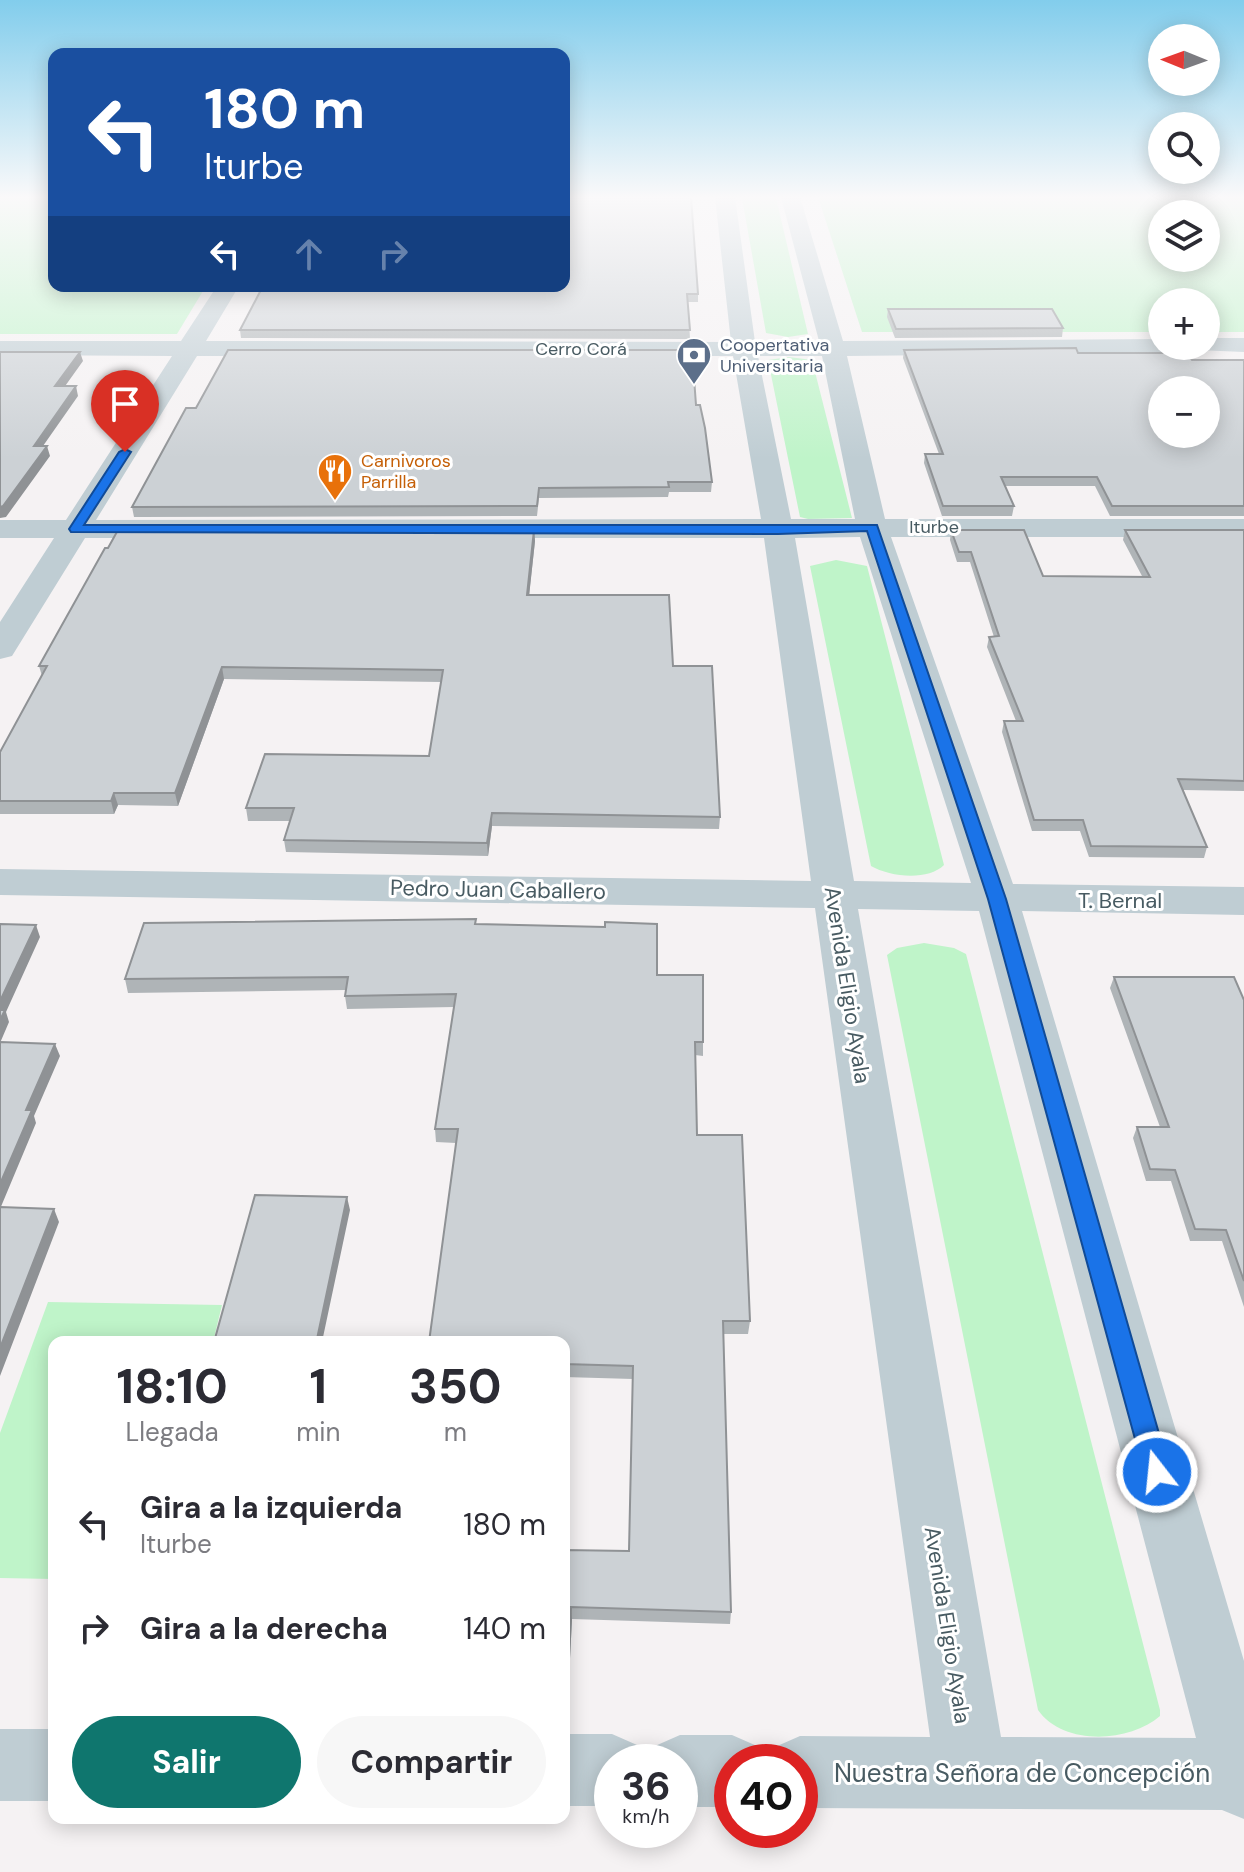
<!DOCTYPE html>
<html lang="es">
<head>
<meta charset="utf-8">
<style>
  body { margin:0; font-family:"DM Sans",sans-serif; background:#f7f7f7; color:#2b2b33; height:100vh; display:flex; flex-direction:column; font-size:30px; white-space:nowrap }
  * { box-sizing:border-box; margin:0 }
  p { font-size:26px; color:#7c7c81 }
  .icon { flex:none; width:44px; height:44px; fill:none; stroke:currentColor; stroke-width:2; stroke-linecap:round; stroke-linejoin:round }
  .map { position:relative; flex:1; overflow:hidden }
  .side { position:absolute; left:48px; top:1336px; width:522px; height:488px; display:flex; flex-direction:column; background:#fff; border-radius:16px; box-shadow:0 4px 20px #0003 }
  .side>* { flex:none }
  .top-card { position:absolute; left:48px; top:48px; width:522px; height:244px; border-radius:16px; box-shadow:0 4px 20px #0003; background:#1a4fa0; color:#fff; overflow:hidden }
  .needle { width:52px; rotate:271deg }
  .tools { position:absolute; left:1148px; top:24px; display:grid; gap:16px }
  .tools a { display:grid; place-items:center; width:72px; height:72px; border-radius:50%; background:#fff; box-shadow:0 4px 20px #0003; font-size:40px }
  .speed { position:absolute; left:594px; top:1744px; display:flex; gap:16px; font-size:40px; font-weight:700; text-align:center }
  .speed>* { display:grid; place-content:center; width:104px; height:104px; border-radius:50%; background:#fff; box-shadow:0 4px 20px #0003; line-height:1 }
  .speed small { font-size:20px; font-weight:400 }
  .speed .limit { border:12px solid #d22; background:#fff; color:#111 }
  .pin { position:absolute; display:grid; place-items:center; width:68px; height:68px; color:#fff; margin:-82px -34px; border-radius:50% 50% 50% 0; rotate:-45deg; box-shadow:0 0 8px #0007 }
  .pin .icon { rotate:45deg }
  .me { position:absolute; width:88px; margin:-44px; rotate:344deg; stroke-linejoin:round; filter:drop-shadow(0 0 6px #0008) }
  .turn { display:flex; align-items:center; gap:28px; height:168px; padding:0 24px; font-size:36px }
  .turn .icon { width:104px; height:104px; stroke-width:2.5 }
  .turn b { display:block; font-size:56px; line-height:68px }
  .lanes { display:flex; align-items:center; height:76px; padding:0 24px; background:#0003; justify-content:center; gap:40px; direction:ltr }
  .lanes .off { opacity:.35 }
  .eta { display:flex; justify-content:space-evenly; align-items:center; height:136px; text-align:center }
  .eta b { font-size:48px; font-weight:700; line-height:56px }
  .action { display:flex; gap:16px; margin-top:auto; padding:16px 24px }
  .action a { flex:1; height:92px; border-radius:48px; background:#0f766e; color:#fff; font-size:32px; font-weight:700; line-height:92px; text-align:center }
  .action a+a { background:#f7f7f7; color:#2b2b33 }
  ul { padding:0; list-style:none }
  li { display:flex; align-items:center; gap:24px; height:104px; padding:0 24px }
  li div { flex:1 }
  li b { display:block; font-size:30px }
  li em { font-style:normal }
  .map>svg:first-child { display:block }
</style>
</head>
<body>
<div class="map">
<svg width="1244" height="1872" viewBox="0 0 1244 1872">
  <rect width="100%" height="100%" fill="#f5f2f3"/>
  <path fill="#bff4c9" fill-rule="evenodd" d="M0,197H54V286H206L177,334H0Z
    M765,197L776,198L808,334L788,337L766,333L742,198Z
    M818,197H1244V332H1206V302H1162V332H862ZM1162,214H1206V258H1162Z
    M789,357L812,360L852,518L808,519L800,517L768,360Z
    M836,560L867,566L944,865C928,881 890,877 871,866L810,566Z
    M924,943L954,948L966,954L1160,1710V1716C1129,1743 1063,1746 1038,1710L887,955L897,948Z
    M48,1302L222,1305L213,1342H54V1579L0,1578V1433Z"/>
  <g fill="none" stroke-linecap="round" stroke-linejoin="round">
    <path fill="#bfcdd3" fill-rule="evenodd" d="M715,197H735L755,342L819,341L781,197H800L843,341L1162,339V346H1174L1171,351L1162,353L847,356L885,519H1244V537H891L1013,884L1244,887V915L1022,911L1244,1661V1819L1222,1810L800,1808V1762H768L775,1747L800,1736L930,1737L815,908L0,895V869L811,881L764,538H85L12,656L0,659V622L54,538H0V520H66L172,356L0,355V341H181L217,286H239L206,341L731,342ZM197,356H733L761,519L96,520ZM758,356H822L855,519H791ZM860,537L971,883L854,881L795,538ZM858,909L979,911L1196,1738L1001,1737Z
      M1206,338H1244V352L1197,350L1194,346H1206Z
      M0,1729H54V1801H0Z
      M564,1734H612L637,1745L644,1762H612V1806H564Z
      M680,1735H732L757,1746L764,1762H732V1807H680V1762H648L655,1746Z"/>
  </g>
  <path fill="#afb4b7" d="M263,286L698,294V302H688L690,339L241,338L240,330Z
    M888,309L1063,328L1062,337L895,338L887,317Z
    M904,350L1078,353L1192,360H1244V516H1110L1095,486H1005L1014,506L1012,516H942L924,463L925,454H939L903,358Z
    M696,405L712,482L711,492H669L668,497L539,498L537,516L134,517L132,507L196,408Z
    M534,530L535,541L529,595L673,666L720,817L719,829L492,826L488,856L286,852L284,840L290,821H248L246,808L429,756L441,682L224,679L178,806L118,805L114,814H0V752L42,676L39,666Z
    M951,530L1043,576H1142L1123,540L1125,530H1244V791L1183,790L1207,847L1204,858L1089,857L1080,831H1032L1002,732L1004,721H1016L987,647L989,637H994L970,562H957L950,540Z
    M476,919V924L657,975L703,1042V1056L695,1055L697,1135L750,1321L748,1334H723L731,1612L730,1624L572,1619L570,1658L564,1657V1550L629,1551L633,1379L564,1377V1342L456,1143L436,1142L435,1129L454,1007L347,1009L345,996L346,990L128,993L125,979Z
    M1114,977L1244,1000V1307L1222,1241H1190L1171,1181H1146L1133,1138L1137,1127H1160L1110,988Z"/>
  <path fill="#8f9295" d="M80,352L83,361L58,396L55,386Z
    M76,386L78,396L36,456L34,446Z
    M47,446L50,456L6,517L0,518V507Z
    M534,530L535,541L528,606L527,595Z
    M222,667L224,679L178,806L175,793Z
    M114,793L118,805L114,814L111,801Z
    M492,813V826L488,856L487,843Z
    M36,925L40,937L6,1012L9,1022L0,1043V1001Z
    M55,1044L60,1056L34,1116L36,1123L0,1209V1184L26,1110Z
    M347,1197L350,1210L322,1342L317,1339Z
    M54,1209L59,1222L0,1376V1348Z
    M571,1607L572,1619L570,1658L569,1646Z"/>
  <path fill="#ccd1d5" stroke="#8f9295" stroke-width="2" fill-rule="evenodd" d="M564,197H691L698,294H687L690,330H240L263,286H564Z
    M888,309H1052L1063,328L896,329Z
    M1076,348L1078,353H1187L1192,360H1244V506H1112L1097,477H1001L1014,506H943L925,454H943L904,350ZM1162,390H1206V434H1162Z
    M228,350H692L696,405H700L705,428L712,482H668L669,487L539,488L537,506L132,507L186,408H196Z
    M0,352H80L55,386H76L34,446H47L3,506L0,507Z
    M118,530H534L527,595H669L673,666H712L720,817L492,813L487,843L284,840L294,808H246L265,754L429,756L443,670L222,667L175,793H114L111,801H0V752L47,666H39L105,548H108Z
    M951,530H1024L1043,576L1150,577L1125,530H1244V781L1178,779L1207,847L1091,846L1083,820H1034L1004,721H1023L989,637L999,636L971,552H959Z
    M476,919L475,924L605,927V922L657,924V975H703V1042H695L697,1135H742L750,1321H723L731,1612L571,1607L569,1646H564V1550L629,1551L633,1366L564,1364V1342H429L458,1129H435L456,994L345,996L348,977L125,979L144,923Z
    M0,924L36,925L0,1001Z
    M1114,977H1234L1244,1000V1281L1226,1230L1195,1229L1175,1170L1150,1169L1137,1127H1169Z
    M0,1010H5L0,1020Z
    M0,1042L55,1044L26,1110H32L0,1184Z
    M255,1195L347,1197L317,1339H334V1342H214Z
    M0,1207L54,1209L0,1348Z"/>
  <linearGradient id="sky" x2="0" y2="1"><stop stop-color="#82cdec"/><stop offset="0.43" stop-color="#faf9fa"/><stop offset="1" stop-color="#faf9fa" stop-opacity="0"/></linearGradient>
  <rect width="1244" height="459" fill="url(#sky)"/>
  <path fill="#1a73e8" stroke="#114b97" stroke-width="2" d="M125,449L131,452L84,525H877L1006,899L1170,1472L1166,1481L1157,1484L1148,1481L1144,1472L988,899L867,531L778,534L71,532L69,529L119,452Z"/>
  <defs>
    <g id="bank-pin" transform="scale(1.8)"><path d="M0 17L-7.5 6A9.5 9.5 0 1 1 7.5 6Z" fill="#5c6f8a" stroke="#fff"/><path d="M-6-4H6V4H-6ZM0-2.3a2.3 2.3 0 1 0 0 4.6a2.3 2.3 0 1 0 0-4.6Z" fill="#fff"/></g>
    <g id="restaurant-pin" transform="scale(1.8)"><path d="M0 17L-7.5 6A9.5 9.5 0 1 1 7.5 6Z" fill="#e8710a" stroke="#fff"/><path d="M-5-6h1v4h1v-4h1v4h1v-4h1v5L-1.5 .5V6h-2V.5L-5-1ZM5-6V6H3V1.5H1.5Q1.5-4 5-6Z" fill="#fff"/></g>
  </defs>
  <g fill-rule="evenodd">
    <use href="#bank-pin" x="694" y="355"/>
    <use href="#restaurant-pin" x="335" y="471"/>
  </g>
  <g text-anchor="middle" stroke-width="6" stroke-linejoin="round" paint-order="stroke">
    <g font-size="18" fill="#4e5e75" stroke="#fff" text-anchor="start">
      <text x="720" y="351">Coopertativa<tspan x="720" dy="21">Universitaria</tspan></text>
    </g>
    <g font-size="18" fill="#485b62" stroke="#fff">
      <text x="581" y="355">Cerro Corá</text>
      <text x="934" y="533">Iturbe</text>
    </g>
    <g font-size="18" fill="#c56008" stroke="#fff" text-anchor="start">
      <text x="361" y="467">Carnivoros<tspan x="361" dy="21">Parrilla</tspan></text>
    </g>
    <g font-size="22" fill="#485b62" stroke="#fff">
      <text transform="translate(498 889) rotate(1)" y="8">Pedro Juan Caballero</text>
      <text x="1120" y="908">T. Bernal</text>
      <text transform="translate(848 985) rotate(81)" y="8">Avenida Eligio Ayala</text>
      <text transform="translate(948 1625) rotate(81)" y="8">Avenida Eligio Ayala</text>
    </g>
    <g font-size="26" fill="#485b62" stroke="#fff">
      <text x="1022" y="1782">Nuestra Señora de Concepción</text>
    </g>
  </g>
</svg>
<div class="tools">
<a><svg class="needle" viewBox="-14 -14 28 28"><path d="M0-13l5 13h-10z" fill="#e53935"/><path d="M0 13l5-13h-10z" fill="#7c7c81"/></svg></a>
<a><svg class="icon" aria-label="search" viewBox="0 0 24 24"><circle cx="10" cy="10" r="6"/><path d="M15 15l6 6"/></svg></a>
<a><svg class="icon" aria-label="layers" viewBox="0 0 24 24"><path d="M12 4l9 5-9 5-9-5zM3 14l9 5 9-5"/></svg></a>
<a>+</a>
<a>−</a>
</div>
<div class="speed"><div>36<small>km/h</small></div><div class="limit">40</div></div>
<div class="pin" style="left:125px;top:452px;background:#d93025"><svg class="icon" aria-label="arrive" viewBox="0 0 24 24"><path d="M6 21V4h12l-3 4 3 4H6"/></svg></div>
<svg class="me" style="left:1157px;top:1472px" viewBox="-20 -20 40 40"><circle r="17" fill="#1a73e8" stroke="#fff" stroke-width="3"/><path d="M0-11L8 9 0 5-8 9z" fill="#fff"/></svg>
<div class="top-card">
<div class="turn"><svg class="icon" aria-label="left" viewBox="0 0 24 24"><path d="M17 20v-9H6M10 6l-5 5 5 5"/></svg><div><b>180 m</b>Iturbe</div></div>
<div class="lanes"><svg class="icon" aria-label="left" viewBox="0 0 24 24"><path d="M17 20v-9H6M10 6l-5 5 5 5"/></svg><svg class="icon off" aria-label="ahead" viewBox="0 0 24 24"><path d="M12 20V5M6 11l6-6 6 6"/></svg><svg class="icon off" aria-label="right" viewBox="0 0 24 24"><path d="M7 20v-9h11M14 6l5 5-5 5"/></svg></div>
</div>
<section class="side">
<div class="eta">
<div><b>18:10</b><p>Llegada</p></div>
<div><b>1</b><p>min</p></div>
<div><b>350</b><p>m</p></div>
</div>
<ul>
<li><svg class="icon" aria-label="left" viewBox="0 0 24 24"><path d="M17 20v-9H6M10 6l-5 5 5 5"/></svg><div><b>Gira a la izquierda</b><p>Iturbe</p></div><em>180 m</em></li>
<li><svg class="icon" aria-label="right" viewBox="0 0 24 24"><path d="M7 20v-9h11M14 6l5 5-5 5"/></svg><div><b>Gira a la derecha</b></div><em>140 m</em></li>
</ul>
<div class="action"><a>Salir</a><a>Compartir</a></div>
</section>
</div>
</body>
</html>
